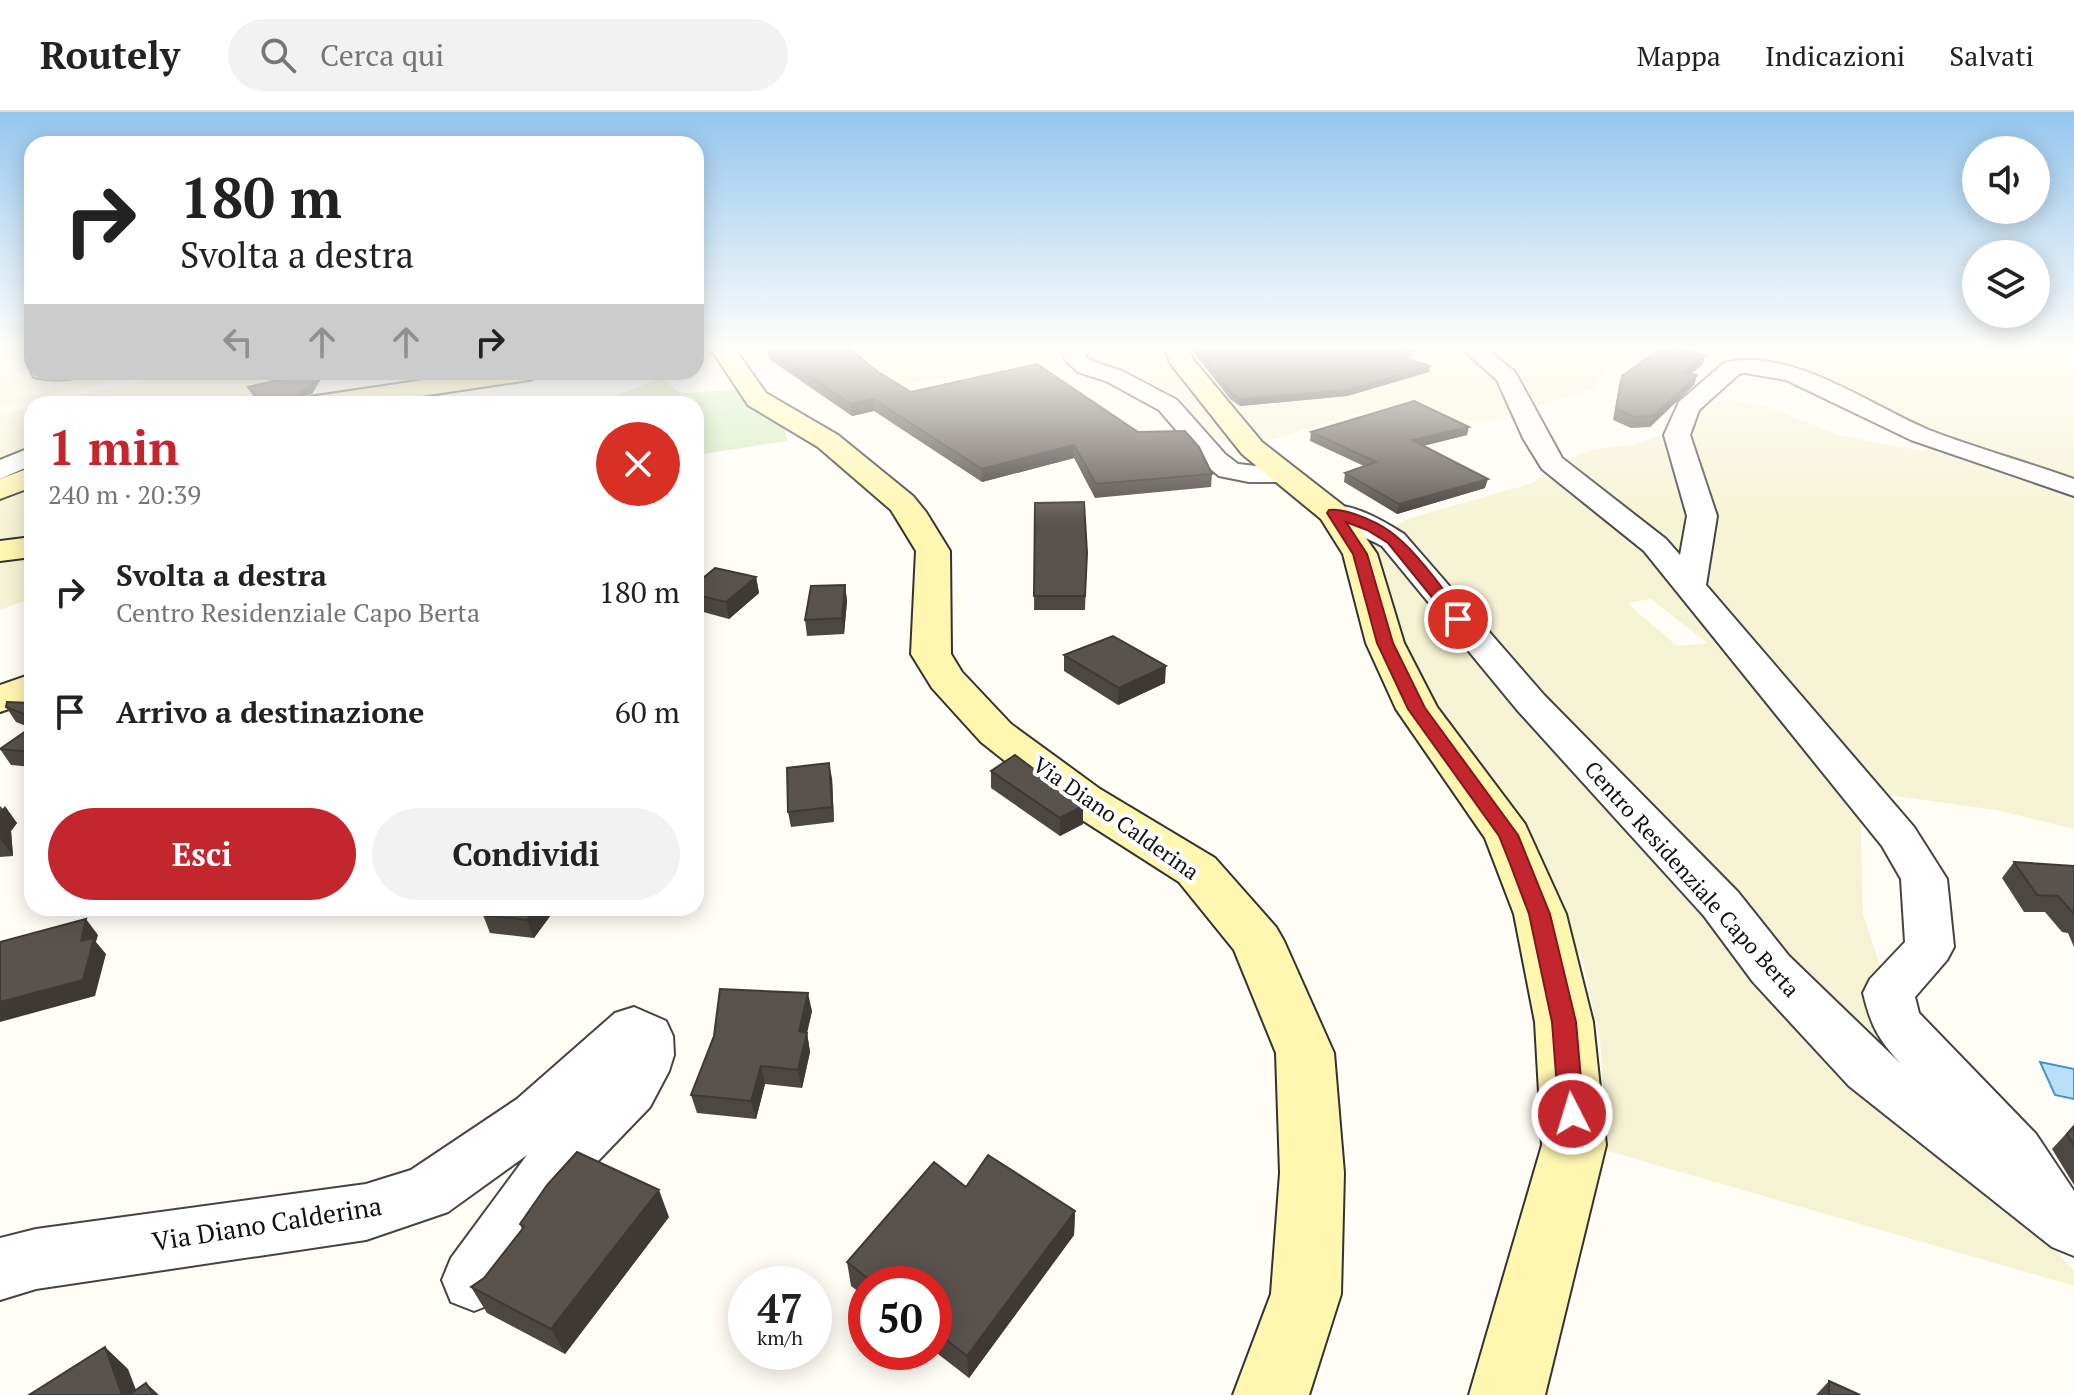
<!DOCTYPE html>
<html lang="it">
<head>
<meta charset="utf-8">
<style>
  body { margin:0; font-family:"PT Serif",serif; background:#f2f2f2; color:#222; height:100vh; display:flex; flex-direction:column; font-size:30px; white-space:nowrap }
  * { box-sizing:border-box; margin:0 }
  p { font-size:26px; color:#767676 }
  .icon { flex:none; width:44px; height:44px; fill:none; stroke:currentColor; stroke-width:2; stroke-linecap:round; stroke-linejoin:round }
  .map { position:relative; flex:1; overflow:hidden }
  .side { position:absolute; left:24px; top:284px; width:680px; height:520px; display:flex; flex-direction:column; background:#fff; border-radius:24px; box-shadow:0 4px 20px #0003 }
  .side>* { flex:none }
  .hud { position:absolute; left:24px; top:24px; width:680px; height:244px; border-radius:24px; box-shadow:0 4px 20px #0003; background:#fff; color:#222; overflow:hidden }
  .fabs { position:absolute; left:1962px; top:24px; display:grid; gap:16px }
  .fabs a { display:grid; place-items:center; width:88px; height:88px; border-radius:50%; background:#fff; box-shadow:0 4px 20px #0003; font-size:40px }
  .speed { position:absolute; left:728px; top:1154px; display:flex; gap:16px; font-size:40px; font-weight:700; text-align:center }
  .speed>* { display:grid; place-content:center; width:104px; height:104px; border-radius:50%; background:#fff; box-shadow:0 4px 20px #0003; line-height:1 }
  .speed small { font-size:20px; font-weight:400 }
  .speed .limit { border:12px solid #d22; background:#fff; color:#111 }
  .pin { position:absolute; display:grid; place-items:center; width:68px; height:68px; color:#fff; margin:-34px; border:4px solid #fff; border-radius:50%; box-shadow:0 2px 8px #0007 }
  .me { position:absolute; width:88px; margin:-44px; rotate:355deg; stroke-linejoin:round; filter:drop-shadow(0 0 6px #0008) }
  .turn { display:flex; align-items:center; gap:28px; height:168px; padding:0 24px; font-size:36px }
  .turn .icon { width:104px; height:104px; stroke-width:2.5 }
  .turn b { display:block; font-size:56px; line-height:68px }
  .lanes { display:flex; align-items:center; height:76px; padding:0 24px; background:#0003; justify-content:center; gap:40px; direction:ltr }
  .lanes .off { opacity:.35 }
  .round { display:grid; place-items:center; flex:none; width:84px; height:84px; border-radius:42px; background:#f2f2f2 }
  .head { display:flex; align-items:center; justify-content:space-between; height:136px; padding:0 24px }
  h1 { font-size:48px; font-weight:700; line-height:60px; color:#c4262e }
  .button { display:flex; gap:16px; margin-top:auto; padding:16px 24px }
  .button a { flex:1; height:92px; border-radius:48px; background:#c4262e; color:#fff; font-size:32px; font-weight:700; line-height:92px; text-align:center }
  .button a+a { background:#f2f2f2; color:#222 }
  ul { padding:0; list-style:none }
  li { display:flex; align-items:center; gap:24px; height:120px; padding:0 24px }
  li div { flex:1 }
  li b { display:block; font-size:30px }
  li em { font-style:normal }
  header { display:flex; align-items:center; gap:48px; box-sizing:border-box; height:112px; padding:0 40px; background:#fff; border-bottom:2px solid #e0e0e0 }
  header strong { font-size:38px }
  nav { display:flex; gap:44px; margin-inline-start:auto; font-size:28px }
  .search { width:560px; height:72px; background:#f2f2f2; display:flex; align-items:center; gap:20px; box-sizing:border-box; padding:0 28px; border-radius:44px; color:#767676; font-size:30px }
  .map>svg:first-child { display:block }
</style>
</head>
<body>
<header>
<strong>Routely</strong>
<div class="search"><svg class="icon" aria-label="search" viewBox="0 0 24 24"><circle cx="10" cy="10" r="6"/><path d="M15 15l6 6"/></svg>Cerca qui</div>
<nav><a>Mappa</a><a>Indicazioni</a><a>Salvati</a></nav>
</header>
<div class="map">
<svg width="2074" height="1283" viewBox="0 0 2074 1283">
  <rect width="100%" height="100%" fill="#fffdf5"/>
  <path fill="#f6f3d4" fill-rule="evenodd" d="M0,234H32V251L16,263L21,267L111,260L136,263L0,296Z
    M868,234H985L988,235L985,249L966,263L904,272L865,270L878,249Z
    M1110,234H1629L1606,248L1603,262L1593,277L1519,300L1485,309L1457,308L1438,299L1409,293L1357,302L1253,333L1223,331L1212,323L1199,314L1165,277L1100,245Z
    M1763,234H2074V252L2043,244L2028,245L2074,256V717L1996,698L1860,679L1863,802L1924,989L2074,1159V1174L1608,1039L1600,929L1583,850L1536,761L1449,648L1362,440L1372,428L1407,407L1533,371L1552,353L1593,337L1632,333L1662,323L1685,307L1687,298L1729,287L1770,296L1842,324L1923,339L1934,325L1789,260ZM1651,487L1706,530L1707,531L1677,534L1627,491Z
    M180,260H308L304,264L263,267L256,272L262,276L248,282L256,292H42Z
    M32,295V339L0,356V303Z
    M32,371V428L0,436V383Z
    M32,440V486L0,498V446Z"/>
  <path fill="#d5ebbd" d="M661,266L681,282L737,277L747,290L784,312L787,329L696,343V292H595Z"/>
  <path fill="#b9e0f7" stroke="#3f96cf" stroke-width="2" d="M2040,950L2074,957V987L2055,983Z"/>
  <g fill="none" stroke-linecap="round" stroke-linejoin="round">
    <g stroke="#444" stroke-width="4">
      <path id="minor" d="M1061,234H1083L1086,245L1094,250L1122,259L1177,288L1225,342L1238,352L1293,358L1297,364L1293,370H1249L1219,364L1207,354L1159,298L1106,269L1078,260L1065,248Z
        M1459,234H1483L1515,260L1562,346L1666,427L1680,443L1687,404L1664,323L1679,290L1724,251C1791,234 1869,293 1929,318C1976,336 2026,350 2074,367V384L1911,328L1786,268L1745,261L1739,262L1699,298L1690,323L1717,404L1706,473L1914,715L1947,767L1954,835L1947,848L1915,885L1919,901L2036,1022L2074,1079V1144L2052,1135L1849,974L1753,870L1704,804L1518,599L1382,434C1368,426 1324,409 1318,401L1323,395C1349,388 1382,408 1404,422L1544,583L1738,780L1789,844L1901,952C1878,927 1871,914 1863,881L1870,867L1905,830L1901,767L1882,734L1644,439L1542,357L1523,326L1497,268Z
        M32,258V260H83L80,265C66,268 48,268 34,265L31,260Z
        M32,335V353L0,367V348Z
        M634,895L666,909L673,924L674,943L669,959L650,995L571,1077L497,1190L474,1199L451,1190L442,1168L451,1146L527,1043L448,1100L366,1128L36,1177L0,1188V1126L36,1117L366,1072L411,1058L517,987L615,901Z"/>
    </g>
    <g stroke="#333" stroke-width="4">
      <path id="secondary" d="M702,234H733L766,281L838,323L913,384L926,400L950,439L951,542L962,560L1011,612L1100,677L1215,746L1276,815L1284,829L1334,941L1344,1061L1341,1182L1309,1283H1233L1271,1182L1280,1061L1276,941L1234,838L1179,770L1068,699L981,630L932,576L911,542L916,439L891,398L818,335L748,293L715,243Z
        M1165,234H1189L1191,245L1262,330L1344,394L1377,442L1404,531L1437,595L1525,712L1566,802L1593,910L1606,1033L1545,1283H1469L1542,1033L1535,910L1514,802L1485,726L1396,597L1366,531L1343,442L1321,407L1242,342L1170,251Z
        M478,260H542L538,265L529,268L369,292H303L307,286L316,284Z
        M32,355V375L0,387V367Z
        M32,425V445L0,449V429Z
        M32,562V589L0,600V573Z"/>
    </g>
    <use href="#minor" fill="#fff" fill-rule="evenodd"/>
    <use href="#secondary" fill="#fff6b0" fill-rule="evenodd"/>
  </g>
  <path fill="#4d4742" d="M770,234H846L878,260L911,280L1138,320L1212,362L1211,375L1095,386L1074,346L982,370L874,299L852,304L769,247L767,236L771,235Z
    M1194,234H1398L1413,239L1412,245L1406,246L1430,254L1429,260L1347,284L1240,294L1230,287L1193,239Z
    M1706,243L1702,253L1691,262L1697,263L1694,273L1650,315L1631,316L1613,308L1619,274L1622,264Z
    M322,265L312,282L304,284L302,289L303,292H260L251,281L248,275Z
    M1311,320L1467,323L1423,334L1485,376L1397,402L1344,370L1345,361L1364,354L1310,329Z
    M1035,391L1087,441L1085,498H1034Z
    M756,465L759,481L729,507L696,498V472Z
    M845,473L847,489L844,522L807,524L805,508Z
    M1064,543L1165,571L1118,593L1064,559Z
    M32,591V655L11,653L0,637L31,616L16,610L6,595Z
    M991,659L1083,694V712L1060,724L991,676Z
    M832,666L834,710L791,715L788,700Z
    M0,694L17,711L11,719L13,744L0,745Z
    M2014,750L2074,754V835L2068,821L2062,820L2045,800H2024L2002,766Z
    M488,796H556L534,826L490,821L483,803Z
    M812,899L807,921L810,940L802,976L765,972L756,1007L697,1001L691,983Z
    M2074,1013V1073L2052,1037Z
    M966,1075L1075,1099L1074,1123L969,1266L934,1239V1172H866V1185L851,1174L847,1150Z
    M669,1105L565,1242L487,1201L471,1175L484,1166L522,1117L520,1112Z
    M1829,1269L1860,1283H1816Z"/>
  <path fill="#3f3936" d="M1413,239L1412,245L1394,249L1396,243Z
    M1706,243L1702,253L1680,270L1684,260Z
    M1430,254L1429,260L1347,284L1240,294V287Z
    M319,260H321L322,265L312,282L304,284L302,289L303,292H299L298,284Z
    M1697,263L1694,273L1650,315L1654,304Z
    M873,287L874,299L852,304L851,292Z
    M1469,315L1467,323L1410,337L1412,328Z
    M1074,333V346L982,370V357Z
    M1488,367L1485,376L1397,402L1399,392Z
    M756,465L759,481L729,507L726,490Z
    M845,473L847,489L844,522L842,506Z
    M1166,554L1165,571L1118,593L1119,576Z
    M829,651L832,666L834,710L832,695Z
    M5,694L17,711L11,719L13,744L0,727V700Z
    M1083,694V712L1060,724V706Z
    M536,796H556L534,826L527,808Z
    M86,807L98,823L96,830L106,842L95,884L0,910V890L81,829Z
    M808,881L812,899L805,929L807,921L810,940L802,976L798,958L799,919Z
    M761,954L765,972L756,1007L751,989Z
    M659,1078L669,1105L565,1242L551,1217Z
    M1075,1099L1074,1123L969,1266L967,1244Z
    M105,1235L128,1257L138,1283H122Z
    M146,1271L159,1283H153Z"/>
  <path fill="#5a524d" stroke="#3f3936" stroke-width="2" d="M775,234H846L878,260L911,280L1037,252L1138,320L1185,319L1199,335L1212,362L1096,372L1074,333L982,357L873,287L851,292L767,236Z
    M1194,234H1398L1413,239L1396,243L1430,254L1348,278L1240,287L1231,281Z
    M1663,234L1706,243L1684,260L1697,263L1654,304L1635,305L1616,297L1622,264Z
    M312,260H319L310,275L302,278L298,284L301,288L299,292H263L248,275Z
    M1414,289L1469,315L1412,328L1488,367L1399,392L1345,361L1376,350L1311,320Z
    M1084,390L1087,441L1085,484H1034L1035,391Z
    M715,456L756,465L726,490L696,483V472Z
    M845,473L842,506L805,508L811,474Z
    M1113,524L1166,554L1119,576L1064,543Z
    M7,590L32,591V605L6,595Z
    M32,615V640L0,637Z
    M1015,643L1083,694L1060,706L991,659Z
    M829,651L832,695L788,700L787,656Z
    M2014,750L2074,754V802L2058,784L2037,783Z
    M488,796H536L527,808L483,803Z
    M86,807L81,829L94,826L83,868L0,890V830Z
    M720,877L808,881L799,919L807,921L798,958L761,954L751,989L691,983L714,924Z
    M2074,1014V1033L2067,1022Z
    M577,1040L659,1078L551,1217L471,1175L484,1166L524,1115L520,1112L547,1073Z
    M988,1043L1075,1099L967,1244L934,1218V1172H875L847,1150L934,1050L966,1075Z
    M105,1235L122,1283H29Z
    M1829,1269L1860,1283H1829Z
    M146,1271L153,1283H129Z"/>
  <linearGradient id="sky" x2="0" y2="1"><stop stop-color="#95c6ee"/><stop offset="0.57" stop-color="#fffefa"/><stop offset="1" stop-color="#fffefa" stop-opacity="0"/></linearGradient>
  <rect width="2074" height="413" fill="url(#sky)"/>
  <path fill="#c4262e" stroke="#7f191e" stroke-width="2" d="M1329,398C1348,396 1383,412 1397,425C1419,443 1448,483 1465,507L1463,510H1452L1388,431L1367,418L1346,410L1367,442L1393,531L1425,596L1518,723L1550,802L1576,910L1584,1002L1581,1010L1572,1013L1563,1010L1559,1002L1552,910L1529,802L1509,749L1499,724L1408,597L1377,531L1353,442L1327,401Z"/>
  <g text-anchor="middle" stroke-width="8" stroke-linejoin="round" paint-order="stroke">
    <g font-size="22" fill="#111" stroke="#fff">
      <text transform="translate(1116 706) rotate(35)" y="8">Via Diano Calderina</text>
      <text transform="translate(1692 767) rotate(48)" y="8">Centro Residenziale Capo Berta</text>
    </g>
    <g font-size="26" fill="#111" stroke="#fff">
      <text transform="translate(267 1112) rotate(-9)" y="9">Via Diano Calderina</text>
    </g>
  </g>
</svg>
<div class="fabs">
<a><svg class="icon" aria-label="sound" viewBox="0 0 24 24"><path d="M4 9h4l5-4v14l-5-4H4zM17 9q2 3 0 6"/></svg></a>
<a><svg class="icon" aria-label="layers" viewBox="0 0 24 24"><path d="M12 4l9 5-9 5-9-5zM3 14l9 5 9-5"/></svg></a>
</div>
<div class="speed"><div>47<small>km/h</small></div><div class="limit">50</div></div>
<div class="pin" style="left:1458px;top:507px;background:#d93025"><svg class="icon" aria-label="arrive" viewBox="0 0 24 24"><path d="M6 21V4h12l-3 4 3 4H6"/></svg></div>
<svg class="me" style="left:1572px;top:1002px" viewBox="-20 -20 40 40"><circle r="17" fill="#c4262e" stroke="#fff" stroke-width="3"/><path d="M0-11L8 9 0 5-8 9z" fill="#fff"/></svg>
<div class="hud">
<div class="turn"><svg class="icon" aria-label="right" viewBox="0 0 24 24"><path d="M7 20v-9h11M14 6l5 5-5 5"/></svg><div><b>180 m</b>Svolta a destra</div></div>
<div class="lanes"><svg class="icon off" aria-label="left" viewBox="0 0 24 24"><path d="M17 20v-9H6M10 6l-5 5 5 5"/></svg><svg class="icon off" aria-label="ahead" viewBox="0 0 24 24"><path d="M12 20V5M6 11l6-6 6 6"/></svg><svg class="icon off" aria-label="ahead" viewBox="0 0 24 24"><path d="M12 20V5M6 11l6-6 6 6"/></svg><svg class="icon" aria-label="right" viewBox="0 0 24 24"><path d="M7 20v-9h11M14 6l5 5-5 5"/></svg></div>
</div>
<section class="side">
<div class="head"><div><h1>1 min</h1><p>240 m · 20:39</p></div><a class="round" style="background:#d93025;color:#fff"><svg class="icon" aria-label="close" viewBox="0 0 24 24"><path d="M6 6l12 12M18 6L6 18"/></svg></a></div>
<ul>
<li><svg class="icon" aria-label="right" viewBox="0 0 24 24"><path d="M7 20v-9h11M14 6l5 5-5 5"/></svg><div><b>Svolta a destra</b><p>Centro Residenziale Capo Berta</p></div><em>180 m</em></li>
<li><svg class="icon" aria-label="arrive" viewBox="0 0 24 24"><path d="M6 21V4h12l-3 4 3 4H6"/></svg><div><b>Arrivo a destinazione</b></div><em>60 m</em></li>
</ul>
<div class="button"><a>Esci</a><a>Condividi</a></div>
</section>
</div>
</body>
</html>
